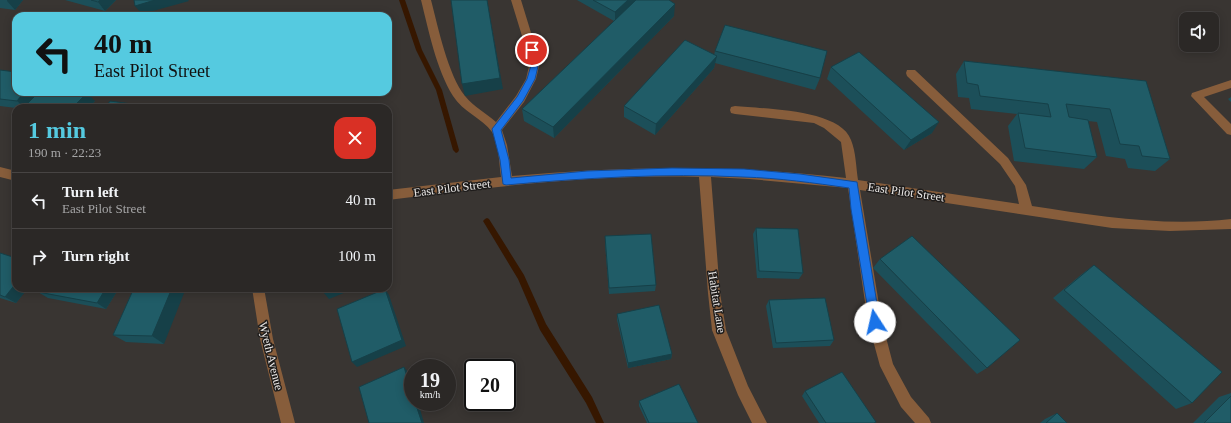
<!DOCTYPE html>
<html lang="en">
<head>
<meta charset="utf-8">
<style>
  body { margin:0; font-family:Georgia,serif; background:#373432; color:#f1f3f6; height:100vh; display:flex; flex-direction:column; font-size:15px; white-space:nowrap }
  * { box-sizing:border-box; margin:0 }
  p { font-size:13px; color:#a6a6a7 }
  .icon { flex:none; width:22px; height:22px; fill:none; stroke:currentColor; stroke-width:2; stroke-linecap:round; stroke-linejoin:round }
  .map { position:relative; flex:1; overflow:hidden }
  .drawer { position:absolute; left:12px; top:104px; width:380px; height:188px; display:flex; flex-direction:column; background:#2b2826; border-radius:12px; box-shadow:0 2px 10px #0003,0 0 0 1px #474443 }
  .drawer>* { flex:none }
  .hud { position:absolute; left:12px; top:12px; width:380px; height:84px; border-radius:12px; box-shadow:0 2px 10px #0003,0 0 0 1px #474443; background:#55cae0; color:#111; overflow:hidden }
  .controls { position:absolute; left:1179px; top:12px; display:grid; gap:8px }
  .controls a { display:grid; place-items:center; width:40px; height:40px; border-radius:8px; background:#2b2826; box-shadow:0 2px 10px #0003,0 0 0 1px #474443; font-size:20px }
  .speed { position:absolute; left:404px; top:359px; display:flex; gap:8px; font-size:20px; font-weight:700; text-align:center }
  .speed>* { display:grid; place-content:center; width:52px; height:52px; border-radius:50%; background:#2b2826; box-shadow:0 2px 10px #0003,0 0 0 1px #474443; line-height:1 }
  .speed small { font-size:10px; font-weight:400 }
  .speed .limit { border:2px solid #111; border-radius:6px; background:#fff; color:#111 }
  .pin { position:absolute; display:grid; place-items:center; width:34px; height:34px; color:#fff; margin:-17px; border:2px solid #fff; border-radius:50%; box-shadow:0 1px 4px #0007 }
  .me { position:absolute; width:44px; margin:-22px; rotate:350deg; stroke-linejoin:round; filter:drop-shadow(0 0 3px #0008) }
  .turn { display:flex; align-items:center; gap:14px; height:84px; padding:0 16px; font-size:18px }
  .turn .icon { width:52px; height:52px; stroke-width:2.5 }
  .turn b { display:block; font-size:28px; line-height:34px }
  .round { display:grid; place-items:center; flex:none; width:42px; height:42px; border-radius:12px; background:#373432 }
  .head { display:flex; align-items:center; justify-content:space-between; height:68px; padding:0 16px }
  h1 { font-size:24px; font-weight:700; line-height:30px; color:#55cae0 }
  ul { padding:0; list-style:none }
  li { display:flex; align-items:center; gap:12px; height:56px; padding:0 16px; border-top:1px solid #474443 }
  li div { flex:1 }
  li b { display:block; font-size:15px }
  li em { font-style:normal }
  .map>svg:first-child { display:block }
</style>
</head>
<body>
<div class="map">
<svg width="1231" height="423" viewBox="0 0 1231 423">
  <rect width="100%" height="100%" fill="#393532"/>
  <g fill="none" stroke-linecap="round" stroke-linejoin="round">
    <path fill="#361700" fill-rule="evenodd" d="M399,0H405L422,50L442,90L459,150L458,152L456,153L453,150L436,90L416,50Z
      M487,218L489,219L524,275L546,324L592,397L604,423H596L586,403L540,330L518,279L483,221L485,219Z"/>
    <path fill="#875d3b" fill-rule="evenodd" d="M421,0H431C438,27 448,75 465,96C474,107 486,113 496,122L516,96L526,79L530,62L511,0H521L540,62L536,79L524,102L502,130L507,145L512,176C624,166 735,165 846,178L841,142L824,128L814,123L735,114L731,113L730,110L731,107L735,106C764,109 840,109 851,140C856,152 856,167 858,180L1019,204L1015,186L1000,164L907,76L906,73L907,70H915L1008,158L1026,185L1032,206C1097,216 1165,227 1231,219V229L1170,231L1112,228L860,190L882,322L893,364L911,397L929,418L931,423H915L901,407L880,366L868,322L848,188L749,179L711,177L720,293L726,330L748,386L767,423H752L738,395L712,330L708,293L699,177C595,174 491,187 388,200V190L501,177C499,164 499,143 492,132C482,118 463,112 453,96C436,68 429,32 421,0Z
      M1231,80V88L1204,97L1231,124V135L1227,134L1191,96L1192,93Z
      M0,167L16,171V181L0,177Z
      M252,288H264L273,339L295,423H281L260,339Z"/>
  </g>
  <path fill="#1c4f59" d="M0,0H23L15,10L0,8Z
    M65,0H116L105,11Z
    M577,0H636L674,16L554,138L524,121L522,109L614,21Z
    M715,51L820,78L815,90L715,63L714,68L655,135L624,117V106L714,55Z
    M964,61L1146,81L1170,159L1155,171L1128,168L1125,159L1106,156L1097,122L1088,121L1097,157L1084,169L1014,161L1008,126L1017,114L971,109L969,98L958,97L956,74Z
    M831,67L932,133L904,150L827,79Z
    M0,70L16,92L95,101L88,108H16L0,106Z
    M1231,97V102L1228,99Z
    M756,228L803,273L799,279L757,278L753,234Z
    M605,243L656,285L655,291L609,294Z
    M0,253L16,288H28L16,303L0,298Z
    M880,259L987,368L977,374L873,268Z
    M1094,265L1192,403L1176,409L1053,298L1082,274Z
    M40,288H119L106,309L48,298L38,292Z
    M134,288L164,344L126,342L113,335Z
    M769,300L834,340L830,346L773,348L766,306Z
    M617,314L672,354L671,359L628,368L617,320Z
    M805,391L874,423H819L802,396Z
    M1231,393V423H1193L1219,397Z
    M639,401L698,423H647L639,406Z
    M1057,413L1067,423H1040L1045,419Z"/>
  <path fill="#164048" d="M7,0H23L15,10L7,1Z
    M100,0H116L105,11L98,2Z
    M155,0H188L189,1L142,14L135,6Z
    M487,0L503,89L465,96L462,84Z
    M628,0H636L615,21V12Z
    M675,4L674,16L554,138L553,127Z
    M717,56L714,68L655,135L656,124Z
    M24,92H39L24,107L25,108L17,101Z
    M87,93L95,101L88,108H72Z
    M939,122L932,133L904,150L911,140Z
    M16,283V288H28L16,303L5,297Z
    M106,288H119L106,309L97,303Z
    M172,288H186L164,344L152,336Z
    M336,288H356L329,299L324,293Z
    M385,289L389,295L406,346L357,367L352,362Z
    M672,354L671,359L628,368V363Z
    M404,367L408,372L413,388V396Z
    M415,402H418L424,423H422Z"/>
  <path fill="#205c67" stroke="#164048" d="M91,0H100L98,2Z
    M134,0H155L135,6Z
    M451,0H487L500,78L462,84Z
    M593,0H628L615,12Z
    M636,0H669L675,4L553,127L522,109Z
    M725,25L827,51L820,78L715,51Z
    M685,40L717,56L656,124L624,106Z
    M859,52L939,122L911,140L831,67Z
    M964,61L1146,81L1170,159L1142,156L1139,146L1120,144L1110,109L1066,104L1069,117L1088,120L1097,157L1025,148L1018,113L1051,117L1048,104L980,96L978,85L967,83Z
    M0,70L16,72V92H24L17,101L0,99Z
    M39,92H84L87,93L72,108H27L24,107Z
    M110,101L154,107L153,108H105Z
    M756,228L798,229L803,273L759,271Z
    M651,234L656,285L609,288L605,236Z
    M912,236L1020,340L987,368L880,259Z
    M0,253L16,258V283L5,297L0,295Z
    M1094,265L1222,372L1192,403L1064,290Z
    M40,288H106L97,303L38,292Z
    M134,288H172L152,336L113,335Z
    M322,288H336L324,293Z
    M385,289L402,340L352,362L337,309Z
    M825,298L834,340L776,343L769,300Z
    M659,305L672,354L628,363L617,314Z
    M404,367L413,396V402H415L422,423H369L359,387Z
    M842,372L876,422L874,423H826L805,391Z
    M679,384L698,423H649L639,401Z
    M1231,396V423H1204Z
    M1057,413L1067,423H1046Z"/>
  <path fill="#1a73e8" stroke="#114b97" d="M532,47L535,50L539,62L535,79L523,101L501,130L509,160L511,178L587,171L672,168L744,169L800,174L857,182L880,322L878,325L875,326L871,325L870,322L851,209L849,188C814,183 779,178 743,177C664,173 585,178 506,185L503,184L500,160L492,129L517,97L527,79L532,62L528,50Z"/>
  <g text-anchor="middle" stroke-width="3" stroke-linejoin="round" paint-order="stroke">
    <g font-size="12" fill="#ece9e7" stroke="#1f1d1c">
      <text transform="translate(452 188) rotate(-7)" y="4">East Pilot Street</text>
      <text transform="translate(906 192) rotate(8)" y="4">East Pilot Street</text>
      <text transform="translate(717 302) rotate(81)" y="4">Habitat Lane</text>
      <text transform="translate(271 356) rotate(76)" y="4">Wyeth Avenue</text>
    </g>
  </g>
</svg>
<div class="controls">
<a><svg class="icon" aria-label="sound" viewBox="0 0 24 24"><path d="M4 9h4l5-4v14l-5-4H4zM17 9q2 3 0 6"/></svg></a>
</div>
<div class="speed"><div>19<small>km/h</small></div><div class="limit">20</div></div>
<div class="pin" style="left:532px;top:50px;background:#d93025"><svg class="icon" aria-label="arrive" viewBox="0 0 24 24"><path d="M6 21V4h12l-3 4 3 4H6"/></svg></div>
<svg class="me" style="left:875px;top:322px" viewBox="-20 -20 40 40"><circle r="19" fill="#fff"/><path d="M0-13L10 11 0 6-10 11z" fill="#1a73e8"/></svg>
<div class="hud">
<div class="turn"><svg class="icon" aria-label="left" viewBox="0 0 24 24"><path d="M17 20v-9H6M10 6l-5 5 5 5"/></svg><div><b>40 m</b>East Pilot Street</div></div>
</div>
<section class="drawer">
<div class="head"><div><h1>1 min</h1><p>190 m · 22:23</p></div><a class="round" style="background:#d93025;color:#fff"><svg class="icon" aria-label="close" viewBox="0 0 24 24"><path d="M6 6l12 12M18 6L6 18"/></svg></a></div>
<ul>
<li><svg class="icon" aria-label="left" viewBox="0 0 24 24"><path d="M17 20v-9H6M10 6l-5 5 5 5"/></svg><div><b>Turn left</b><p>East Pilot Street</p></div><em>40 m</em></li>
<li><svg class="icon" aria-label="right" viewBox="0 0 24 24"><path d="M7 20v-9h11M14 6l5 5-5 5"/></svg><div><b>Turn right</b></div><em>100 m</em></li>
</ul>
</section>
</div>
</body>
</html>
